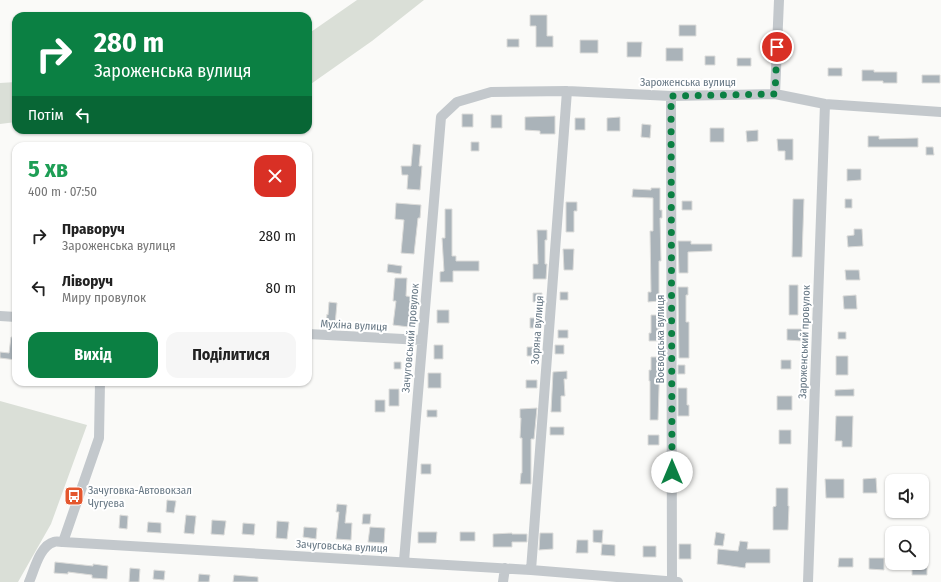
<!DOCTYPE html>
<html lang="uk">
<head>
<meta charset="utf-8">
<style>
  body { margin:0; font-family:"Fira Sans Condensed",sans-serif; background:#f6f6f6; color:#222; height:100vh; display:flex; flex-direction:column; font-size:15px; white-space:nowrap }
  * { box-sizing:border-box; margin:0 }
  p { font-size:13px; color:#767676 }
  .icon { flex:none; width:22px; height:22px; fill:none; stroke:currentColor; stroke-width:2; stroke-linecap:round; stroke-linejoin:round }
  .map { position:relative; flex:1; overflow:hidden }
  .side { position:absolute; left:12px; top:142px; width:300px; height:244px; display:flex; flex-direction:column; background:#fff; border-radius:12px; box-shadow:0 1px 3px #0004 }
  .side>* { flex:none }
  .hud { position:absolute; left:12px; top:12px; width:300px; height:122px; border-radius:12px; box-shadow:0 1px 3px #0004; background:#0b8043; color:#fff; overflow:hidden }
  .fabs { position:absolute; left:885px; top:474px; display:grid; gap:8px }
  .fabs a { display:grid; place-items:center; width:44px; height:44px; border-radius:8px; background:#fff; box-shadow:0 1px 3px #0004; font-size:20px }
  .pin { position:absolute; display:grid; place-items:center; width:34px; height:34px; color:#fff; margin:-17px; border:2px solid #fff; border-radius:50%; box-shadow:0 1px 4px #0007 }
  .me { position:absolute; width:44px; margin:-22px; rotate:0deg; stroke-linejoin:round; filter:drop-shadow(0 0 3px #0008) }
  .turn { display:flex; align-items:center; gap:14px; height:84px; padding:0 16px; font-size:18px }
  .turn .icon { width:52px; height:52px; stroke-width:2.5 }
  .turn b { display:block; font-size:28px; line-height:34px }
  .then { display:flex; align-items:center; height:38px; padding:0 16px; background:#0003; gap:8px; font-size:15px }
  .round { display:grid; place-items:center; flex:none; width:42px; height:42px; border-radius:12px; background:#f6f6f6 }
  .overview { display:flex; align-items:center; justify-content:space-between; height:68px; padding:0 16px }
  h1 { font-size:24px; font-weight:700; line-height:30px; color:#1e9e55 }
  .action { display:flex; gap:8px; margin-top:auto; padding:8px 16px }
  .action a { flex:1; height:46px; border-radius:12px; background:#0b8043; color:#fff; font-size:16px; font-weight:700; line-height:46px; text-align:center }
  .action a+a { background:#f6f6f6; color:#222 }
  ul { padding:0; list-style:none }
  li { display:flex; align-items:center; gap:12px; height:52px; padding:0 16px }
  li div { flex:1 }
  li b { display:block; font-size:15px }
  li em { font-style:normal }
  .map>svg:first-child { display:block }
</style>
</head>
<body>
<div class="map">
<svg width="941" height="582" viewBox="0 0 941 582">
  <rect width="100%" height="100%" fill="#fafaf8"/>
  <path fill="#dadfd7" d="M357,0H424L372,41L308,86V34Z
    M16,82V122L0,124V83Z
    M0,401L87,425L51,524L18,582H0Z"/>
  <path fill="#aab3b9" stroke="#dcdcda" d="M530,15H547V36H553V47H536V26H530Z
    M679,25H696V36H679Z
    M507,39H519V47H507Z
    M580,40H598V53H580Z
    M627,42H642L641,57H627Z
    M666,48H683V61H666Z
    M705,56H715V65H705Z
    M737,58H751V66H737Z
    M828,68H842V76H828Z
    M862,70H874V72H897V83H883V81H862Z
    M922,75H940V83H922Z
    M462,114H473V127H462Z
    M491,115H502V128H491Z
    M555,116V134H540V131L525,130V117Z
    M620,117V131H607V118Z
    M575,118H585V130H575Z
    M642,124L651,125L650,138L641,137Z
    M710,128H724V142H710Z
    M758,130V141L747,142L746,131Z
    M868,136H879V139L918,138V147H868Z
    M777,139H793V160H785V151H778Z
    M471,142H479V151H471Z
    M413,144L421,145L419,166H422L420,190L407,189L408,175H402L401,166H411Z
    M926,147H933L934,155H926Z
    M847,169H861V180L847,181Z
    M651,188H660V210H662V218H660L661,261H659V301L648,302V292H651L650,231H653V198L632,197L633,189L651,190Z
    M793,199H804L802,257H792Z
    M845,199H852V208H845Z
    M682,201H692V210H682Z
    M566,202H577V211H574V232H566Z
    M396,203L421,205L420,218H418L414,254L401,253L404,220L395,219Z
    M445,209H452V256H456V261H479V271H453V282H440V272L444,271L442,238H445Z
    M854,229H862L863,246L848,247L847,236L854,235Z
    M537,230H547V240H545V264H547L546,279H533V264H538Z
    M678,241H691V244H712V251L688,252V273H679Z
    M563,249H574L573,270H564Z
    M388,264L402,266L401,274L387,272Z
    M845,270H859L860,280H846Z
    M395,278H407L406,296L414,297L409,327L393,325L396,301H393Z
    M789,285H798V315H789Z
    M678,287H688V295H686V322H689V358H679Z
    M560,292H568V300H560Z
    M533,293H542V302H533Z
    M856,295L857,309H844L843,296Z
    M329,302L337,303L335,325L326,324L327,314L328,315Z
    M437,310H449V323H437Z
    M651,315H660V341H649V333H651Z
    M530,318H540L541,328H530Z
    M787,329H802V341L787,340Z
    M558,330H568V338H558Z
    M838,332H846V339H838Z
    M11,337H16V360L0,358V352L9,353Z
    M434,345H443V359H434Z
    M555,345H564V354H555Z
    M527,347H540V356H527Z
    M836,356H848V375H836Z
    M651,357H660L658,420H650V381H649V370H651Z
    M781,360H791V369H781Z
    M394,362H401V369H394Z
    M678,365H685V374H678Z
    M567,371V379H564L565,396H561V412H551L553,372Z
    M428,373H441V388H428Z
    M526,380H537V388H526Z
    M678,388H687V405H689V416H678Z
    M389,389H399V406H389Z
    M854,389V396H835V390Z
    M777,396H792V410H777Z
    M375,400H385V412H375Z
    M537,408L534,439H531V484H520L521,473H522V438H520L521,418H520V409Z
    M427,410H437V417H427Z
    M836,416H853L852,447H842V441H835Z
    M550,427H564V435H550Z
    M779,430H791V444H779Z
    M648,435H659V445H648Z
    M421,464H431V474H421Z
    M876,478L877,493H863V479Z
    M825,479H844V498H826Z
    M776,488H788V506H789L788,530H773V507L776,506Z
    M167,500L176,501L174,513L166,512Z
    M337,504L347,505L345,523H352L351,540L336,539L339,512H336Z
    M363,514H371L370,524H362Z
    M120,515L128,516L127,529L119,528Z
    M186,515L196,516L194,534L184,533Z
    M212,520L226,521L224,535L211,534Z
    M277,521L289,522L287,539L276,538Z
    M148,522L161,523V533L147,532Z
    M243,523L255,524L254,535L242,534Z
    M304,527L317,528L316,539L303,537Z
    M370,527L385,528L384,543L368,542Z
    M593,530H603L602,543L593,542Z
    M418,532H437L436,543H418Z
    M460,532H475V541H460Z
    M716,532L725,534L723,546L714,545Z
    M512,533V534H527V542H512V547H493V534Z
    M540,533H553V549L539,550Z
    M577,540H588V553H576Z
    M740,541L748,542L747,549H770V563H746L745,568L717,564L718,549L738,551Z
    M602,544L615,545V556L601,555Z
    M679,544H691V559H679Z
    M643,546H656V557H643Z
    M839,558H853V567H838Z
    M869,558H884V570L869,569Z
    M55,562L93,566V564L108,566L107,579L92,578V575L68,572V574L54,573Z
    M912,565L927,566V575H912Z
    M130,568L140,569L139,582H129Z
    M154,570L165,571L164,580L153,579Z
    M199,574L210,575L209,582H198Z
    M234,575L258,577V582H233Z"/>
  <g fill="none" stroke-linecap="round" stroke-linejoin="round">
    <path stroke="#c3c8cc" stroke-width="10" d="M775,94L779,0
      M671,96L672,582
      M0,316L16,317
      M308,334L422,340
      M63,542L99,438L100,382
      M404,561L441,117L457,102L491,92L567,91L671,96L775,94L825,104L941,112
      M531,570L567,91
      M29,582C34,571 40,545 54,542C56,541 60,542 63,542L531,570L678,582
      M503,582L505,568
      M808,582L825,104"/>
  </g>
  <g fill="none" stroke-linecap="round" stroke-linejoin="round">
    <path stroke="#0b8043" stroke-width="7" stroke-dasharray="0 12.6" d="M672,472L671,96L775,94L777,47"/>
  </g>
  <defs>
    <g id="bus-square" transform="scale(1)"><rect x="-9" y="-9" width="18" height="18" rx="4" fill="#e4572e" stroke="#fff"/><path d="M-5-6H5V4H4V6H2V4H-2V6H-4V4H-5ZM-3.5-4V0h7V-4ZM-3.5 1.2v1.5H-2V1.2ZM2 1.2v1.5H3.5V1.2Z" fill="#fff"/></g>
  </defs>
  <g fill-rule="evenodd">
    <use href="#bus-square" x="74" y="496"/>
  </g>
  <g text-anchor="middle" stroke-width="4" stroke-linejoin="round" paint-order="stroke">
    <g font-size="11" fill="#657683" stroke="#fff">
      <text x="688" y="86">Зароженська вулиця</text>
      <text transform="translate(354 325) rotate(3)" y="4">Мухіна вулиця</text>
      <text transform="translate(537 330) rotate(-86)" y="4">Зоряна вулиця</text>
      <text transform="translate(410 338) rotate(-85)" y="4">Зачуговський провулок</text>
      <text transform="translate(660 339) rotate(-90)" y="4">Воєводська вулиця</text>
      <text transform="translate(804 342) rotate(-88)" y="4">Зароженський провулок</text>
      <text transform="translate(342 546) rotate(3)" y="4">Зачуговська вулиця</text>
    </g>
    <g font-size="11" fill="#657683" stroke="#fff" text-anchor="start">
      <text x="88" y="494">Зачуговка-Автовокзал<tspan x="88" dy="13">Чугуева</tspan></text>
    </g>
  </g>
</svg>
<div class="fabs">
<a><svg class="icon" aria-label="sound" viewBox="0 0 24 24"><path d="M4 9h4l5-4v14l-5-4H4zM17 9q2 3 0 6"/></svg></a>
<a><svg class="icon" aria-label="search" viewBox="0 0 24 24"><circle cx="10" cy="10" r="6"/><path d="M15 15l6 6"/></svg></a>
</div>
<div class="pin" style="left:777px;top:47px;background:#d93025"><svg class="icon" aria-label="arrive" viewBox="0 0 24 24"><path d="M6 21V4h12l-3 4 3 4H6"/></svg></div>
<svg class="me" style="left:672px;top:472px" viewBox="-20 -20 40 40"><circle r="19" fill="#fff"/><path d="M0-13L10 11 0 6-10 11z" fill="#0b8043"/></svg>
<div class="hud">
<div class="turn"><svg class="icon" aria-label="right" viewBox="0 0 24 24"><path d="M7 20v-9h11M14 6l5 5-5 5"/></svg><div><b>280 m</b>Зароженська вулиця</div></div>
<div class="then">Потім<svg class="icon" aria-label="left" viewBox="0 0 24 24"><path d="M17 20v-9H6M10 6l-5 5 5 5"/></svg></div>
</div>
<section class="side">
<div class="overview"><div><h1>5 хв</h1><p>400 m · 07:50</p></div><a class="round" style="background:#d93025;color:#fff"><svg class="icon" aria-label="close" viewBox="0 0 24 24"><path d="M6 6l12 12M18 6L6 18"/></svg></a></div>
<ul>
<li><svg class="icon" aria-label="right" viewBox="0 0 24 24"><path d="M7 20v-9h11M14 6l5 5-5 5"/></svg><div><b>Праворуч</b><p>Зароженська вулиця</p></div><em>280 m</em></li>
<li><svg class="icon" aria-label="left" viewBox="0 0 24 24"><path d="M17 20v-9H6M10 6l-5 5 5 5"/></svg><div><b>Ліворуч</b><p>Миру провулок</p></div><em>80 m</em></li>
</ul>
<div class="action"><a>Вихід</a><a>Поділитися</a></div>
</section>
</div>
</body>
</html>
